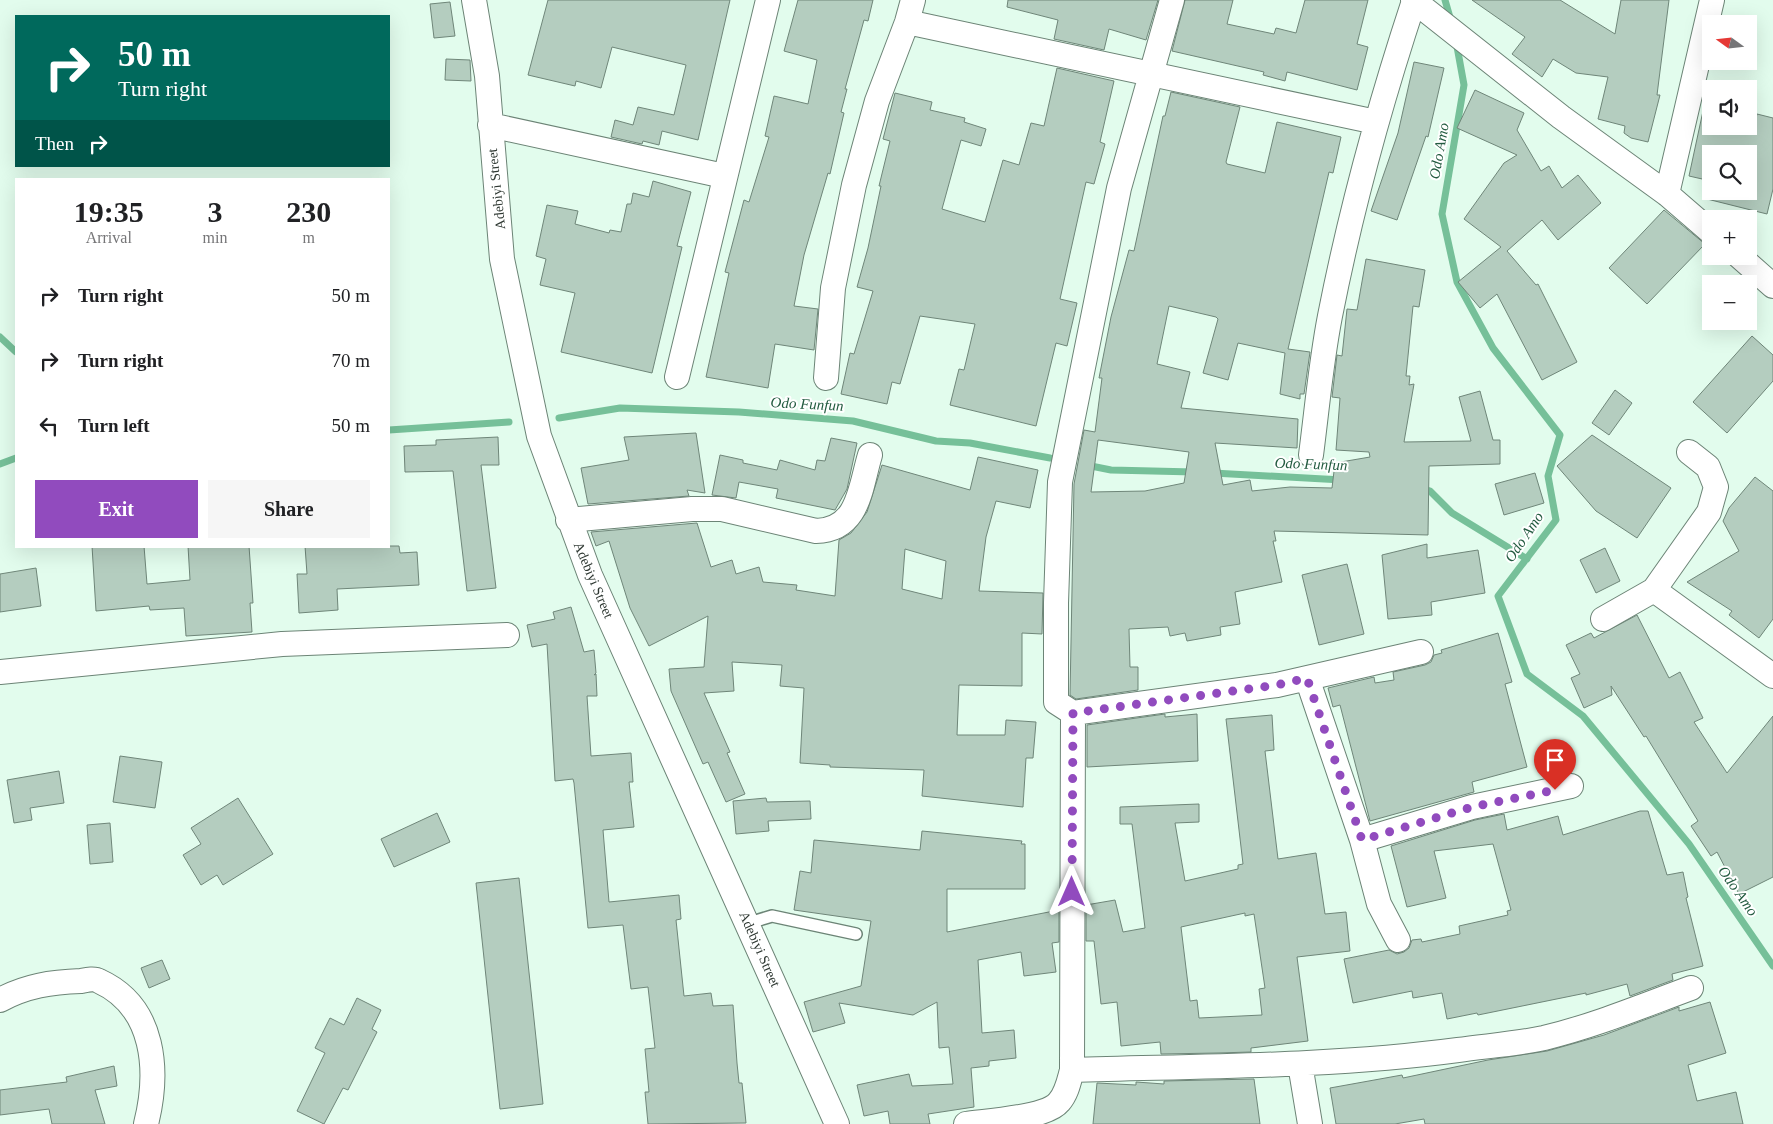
<!DOCTYPE html>
<html lang="en">
<head>
<meta charset="utf-8">
<style>
  body { margin:0; font-family:Georgia,serif; background:#f6f6f6; color:#202124; height:100vh; display:flex; flex-direction:column; font-size:19px; white-space:nowrap }
  * { box-sizing:border-box; margin:0 }
  p { font-size:16px; color:#757577 }
  .icon { flex:none; width:28px; height:28px; fill:none; stroke:currentColor; stroke-width:2; stroke-linecap:round; stroke-linejoin:round }
  .map { position:relative; flex:1; overflow:hidden }
  .details { position:absolute; left:15px; top:178px; width:375px; height:370px; display:flex; flex-direction:column; background:#fff; border-radius:0px; box-shadow:0 5px 20px #0002 }
  .details>* { flex:none }
  .guide { position:absolute; left:15px; top:15px; width:375px; height:152px; border-radius:0px; box-shadow:0 5px 20px #0002; background:#00695c; color:#fff; overflow:hidden }
  .needle { width:32px; rotate:285deg }
  .buttons { position:absolute; left:1702px; top:15px; display:grid; gap:10px }
  .buttons a { display:grid; place-items:center; width:55px; height:55px; border-radius:0px; background:#fff; box-shadow:0 5px 20px #0002; font-size:25px }
  .pin { position:absolute; display:grid; place-items:center; width:42px; height:42px; color:#fff; margin:-51px -21px; border-radius:50% 50% 50% 0; rotate:-45deg; box-shadow:0 0 5px #0007 }
  .pin .icon { rotate:45deg }
  .me { position:absolute; width:55px; margin:-28px; rotate:0deg; stroke-linejoin:round; filter:drop-shadow(0 0 4px #0008) }
  .turn { display:flex; align-items:center; gap:18px; height:105px; padding:0 20px; font-size:22px }
  .turn .icon { width:65px; height:65px; stroke-width:2.5 }
  .turn b { display:block; font-size:35px; line-height:42px }
  .then { display:flex; align-items:center; height:48px; padding:0 20px; background:#0003; gap:10px; font-size:19px }
  .eta { display:flex; justify-content:space-evenly; align-items:center; height:85px; text-align:center }
  .eta b { font-size:30px; font-weight:700; line-height:35px }
  .button { display:flex; gap:10px; margin-top:auto; padding:10px 20px }
  .button a { flex:1; height:58px; border-radius:0px; background:#914bbe; color:#fff; font-size:20px; font-weight:700; line-height:58px; text-align:center }
  .button a+a { background:#f6f6f6; color:#202124 }
  ul { padding:0; list-style:none }
  li { display:flex; align-items:center; gap:15px; height:65px; padding:0 20px }
  li div { flex:1 }
  li b { display:block; font-size:19px }
  li em { font-style:normal }
  .map>svg:first-child { display:block }
</style>
</head>
<body>
<div class="map">
<svg width="1773" height="1124" viewBox="0 0 1773 1124">
  <rect width="100%" height="100%" fill="#e2fced"/>
  <g fill="none" stroke-linecap="round" stroke-linejoin="round">
    <path stroke="#76c099" stroke-width="7" d="M1445,0L1451,21
      M1456,41L1464,85L1442,214L1457,282L1493,348L1560,435L1548,476L1556,520L1498,596L1527,674L1583,716L1689,844L1773,966
      M0,337L16,352
      M559,418L620,408L739,412L853,421L936,441L970,443L1050,458
      M389,430L509,422
      M0,464L16,458
      M1086,465L1111,470L1194,472
      M1213,473L1342,480
      M1421,488L1430,491L1452,513L1527,559"/>
  </g>
  <path fill="#b4cdbf" stroke="#6f8679" fill-rule="evenodd" d="M548,0H730L698,140L662,131L659,145L643,141L642,144L611,137L615,120L633,125L638,107L674,115L686,65L612,47L601,88L576,81L575,86L528,75Z
    M798,0H873L868,21L864,20L845,89H847L841,112L844,113L830,174L828,173L804,255L794,306L818,309L814,350L775,344L768,388L706,377L729,273L725,272L744,200L749,202L769,137L765,136L774,96L808,104L817,60L784,51Z
    M1008,0H1158L1146,40L1109,29L1104,50L1054,39L1058,20L1007,7Z
    M1185,0H1233L1227,24L1274,34L1276,28L1296,33L1305,0H1368L1357,44L1368,47L1357,90L1287,72L1285,81L1263,75L1264,72L1172,51Z
    M1472,0H1560L1615,34L1621,0H1669L1657,95H1660L1648,142L1631,138L1624,133L1625,126L1598,119L1608,77L1576,73L1553,59L1542,77L1512,54L1525,37Z
    M450,2L455,36L434,38L430,4Z
    M446,59L470,60L471,81L445,80Z
    M1414,62L1444,68L1428,137L1426,136L1397,220L1371,211L1398,133Z
    M1057,68L1114,81L1100,142L1105,144L1094,184L1086,182L1060,299L1077,303L1067,346L1056,343L1036,426L950,405L959,369L964,370L975,324L920,316L900,384L892,382L887,404L841,394L850,353L854,354L873,291L857,287L868,248L881,186H879L890,141L883,139L895,93L932,102L930,110L965,118L964,122L986,129L981,146L961,140L942,209L985,222L1003,160L1019,165L1031,123L1044,126Z
    M1475,90L1524,113L1517,130L1541,171L1549,166L1562,188L1578,175L1601,203L1558,240L1542,220L1507,251L1536,285L1538,284L1577,362L1542,380L1497,294L1480,308L1458,282L1501,247L1464,219L1504,163L1517,155L1457,128Z
    M1171,92L1240,107L1226,162L1227,164L1265,173L1277,122L1341,137L1333,173L1329,172L1288,349L1310,352L1304,394H1300V399L1280,394L1285,353L1238,343L1228,380L1203,373L1218,319L1216,317L1169,306L1157,364L1190,372L1181,408L1298,419L1297,448L1215,443L1223,485L1250,480L1252,491L1290,487L1332,488L1335,463L1370,457L1369,452L1336,450L1340,398L1332,397L1337,355L1342,356L1347,309L1357,310L1366,259L1425,270L1419,307L1413,306L1406,376H1410L1409,385L1414,384L1404,442L1471,441L1459,397L1480,391L1493,440H1500V464L1429,466L1428,535L1274,531L1276,541H1273L1282,582L1235,592L1240,624L1220,627L1221,635L1187,641L1185,633L1170,636L1168,627L1129,629L1130,667H1138V690L1076,699L1070,695L1074,484L1084,430L1095,432L1102,378H1099L1111,317L1129,250L1134,251L1163,116H1165ZM1098,440L1189,452L1184,483L1145,491L1091,492Z
    M1703,111L1711,112V126H1754L1757,114L1773,118V189L1767,214L1703,198L1704,191H1749V154H1711V181L1689,176Z
    M653,181L691,192L677,246L682,247L652,373L561,352L575,293L540,285L546,259L536,256L547,205L578,211L575,224L609,233L610,230L621,232L627,204H631L633,193L649,197Z
    M1664,210L1705,244L1647,304L1609,268Z
    M1752,336L1773,355V381L1727,433L1693,402Z
    M1615,390L1632,403L1609,435L1592,423Z
    M696,433L705,493L687,490L689,496L588,504L581,468L629,460L624,437Z
    M1592,435L1671,488L1637,538L1596,511L1557,466Z
    M498,437L499,465H481L496,588L467,591L453,471L405,472L404,446L436,445V440Z
    M831,438L857,443L847,489L835,510L776,498L778,489L739,482L736,498L712,495L720,455L743,460V463L777,470L780,460L815,470L817,460L825,461Z
    M978,457L1038,470L1030,508L996,501L986,537L979,591L1043,593L1042,634L1022,633V686L959,685L957,735H1005L1006,720L1036,722L1033,758H1026L1023,807L922,796L924,770L830,767V765L800,763L804,688L780,686L782,665L732,662L734,691L704,693L730,752L727,753L745,794L726,802L708,762L703,764L671,691L669,669L704,667L708,616L649,646L630,608L609,541L596,546L591,532L697,523L711,567L732,560L736,574L759,567L763,582L797,585L796,590L835,596L839,540L851,533L867,512L882,465L970,490ZM905,549L946,561L942,599L902,589Z
    M1535,473L1544,503L1504,515L1495,484Z
    M1755,477L1773,491V619L1759,638L1729,615L1732,611L1687,582L1739,551L1723,521L1729,508Z
    M1427,544V558L1478,550L1485,593L1431,602L1432,615L1388,619L1382,555Z
    M92,546H144L147,584L190,580L188,546H249L253,603H250L252,632L186,636L184,608L150,610L149,606L96,611Z
    M305,546H399L400,553L417,552L419,585L337,589L338,610L299,613L297,574H307Z
    M1605,548L1620,581L1596,593L1580,560Z
    M1347,564L1364,634L1319,645L1302,575Z
    M36,568L41,606L0,612V574Z
    M571,607L584,652L594,650L596,673L594,675L596,674L597,696H587L591,756L631,753L633,782H629L634,827L603,830L609,902L679,895L681,919L676,920L684,996L711,993L713,1006L733,1005L737,1063L739,1083H742L746,1123L648,1124L645,1092H649L645,1049L655,1048L648,987L631,989L623,925L588,928L574,783L573,779L555,781L547,644L532,647L527,625L555,619L553,612Z
    M1637,615L1669,678L1680,672L1703,718L1694,722L1727,773L1773,716V877L1739,894L1717,852L1711,856L1691,826L1698,821L1646,736L1644,737L1611,686L1612,695L1584,708L1571,678L1580,674L1566,645L1591,633L1594,638Z
    M1498,633L1512,682L1505,684L1527,767L1472,782L1474,792L1370,821L1340,705L1333,707L1328,688L1374,677L1375,683L1394,680L1393,672L1425,665L1431,662L1434,655L1442,653L1441,650Z
    M1165,714V717L1197,714L1198,761L1087,767V725Z
    M1272,715L1274,750L1265,751L1278,859L1316,853L1325,914L1346,912L1350,951L1297,957L1308,1041L1251,1048V1052L1217,1053L1161,1054L1160,1042L1121,1046L1117,1002L1101,1004L1094,941H1086V905L1115,900L1123,932L1145,928L1132,824H1120V807L1199,804V822L1175,823L1185,881L1238,869V865L1243,864L1226,719ZM1245,913V916L1254,914L1265,988L1259,989L1262,1015L1199,1018L1197,1000L1190,1001L1181,927Z
    M120,756L162,762L155,808L113,802Z
    M59,771L64,803L30,808L32,820L14,823L7,780Z
    M238,798L273,854L223,885L217,875L201,885L183,855L201,844L191,828Z
    M766,798L767,802L810,801L811,819L768,821L769,831L736,834L733,801Z
    M1640,811H1648L1667,875L1683,872L1688,897L1686,898L1703,966L1672,974L1673,980L1630,996L1627,984L1586,995V993L1478,1015L1477,1013L1447,1019L1442,993L1413,998L1412,991L1353,1003L1344,959L1389,950L1397,954L1404,952L1409,948L1412,940L1421,939L1422,942L1460,934L1459,926L1508,915L1507,911L1511,910L1493,844L1434,851L1446,898L1407,907L1391,846L1475,820L1504,814L1507,830L1558,816L1563,835Z
    M437,813L450,842L394,867L381,839Z
    M110,823L113,862L90,864L87,825Z
    M922,831L1022,841L1021,844H1025V889H947V932L1059,910V942L1052,943L1056,972L1024,976L1021,952L978,960L982,1033L1014,1030L1016,1058L989,1061V1066L971,1068L974,1107L928,1114L930,1124H890L888,1111L864,1116L857,1085L909,1074L912,1086L953,1084L949,1047L939,1048L937,1002L913,1015L839,1003L845,1023L813,1032L804,1002L861,986L871,921L794,910L800,871L811,873L814,840L920,850Z
    M519,878L543,1104L500,1109L476,883Z
    M162,960L170,979L149,988L141,968Z
    M357,998L381,1010L372,1029L377,1032L348,1090L343,1088L324,1124L297,1111L325,1053L315,1048L330,1018L344,1025Z
    M1710,1002L1726,1053L1688,1065L1697,1101L1736,1092L1743,1124H1425L1424,1119L1395,1124H1336L1330,1088L1402,1075L1403,1078L1488,1060L1547,1051L1604,1035L1679,1007V1011Z
    M114,1066L117,1086L95,1090L105,1124H52L49,1109L0,1115V1090L67,1082L66,1077Z
    M1254,1079L1260,1124H1093L1097,1083L1136,1085V1082L1164,1084V1081Z"/>
  <g fill="none" stroke-linecap="round" stroke-linejoin="round">
    <g stroke="#6c8476" stroke-width="14">
      <path id="service" d="M749,923L772,916L856,934"/>
    </g>
    <g stroke="#6c8476" stroke-width="26">
      <path id="minor" d="M474,0L487,76L502,259L539,436L590,575L837,1124
        M1413,0L1561,117L1667,194L1711,232
        M907,22L1376,122
        M490,125L724,176
        M1667,194L1712,0
        M1739,256L1773,286
        M677,377L768,0
        M826,378L833,288L854,185L877,101L907,22L913,0
        M1311,455C1317,409 1321,362 1330,316C1351,209 1380,104 1414,1
        M568,520L692,509H722L816,531C859,530 860,488 870,455
        M1654,590L1773,676
        M1603,619L1654,590L1709,512L1716,487L1708,467L1689,452
        M0,672L282,644L507,635
        M1307,678L1362,840L1379,904L1398,940
        M1073,713L1277,685L1421,652
        M1362,840L1472,807L1571,786
        M0,1000C26,986 51,982 81,981C86,980 94,978 99,981C156,1007 159,1072 146,1124
        M1300,1064L1310,1124
        M1072,1070C1201,1066 1330,1067 1458,1050C1486,1046 1516,1044 1544,1038C1594,1026 1642,1006 1691,988
        M966,1124C987,1121 1046,1118 1059,1102C1067,1093 1069,1081 1072,1070L1073,713L1056,702V603L1060,482L1119,188L1172,0"/>
    </g>
    <use href="#service" stroke="#fff" stroke-width="11"/>
    <use href="#minor" stroke="#fff" stroke-width="24"/>
  </g>
  <g fill="none" stroke-linecap="round" stroke-linejoin="round">
    <path stroke="#914bbe" stroke-width="9" stroke-dasharray="0 16.2" d="M1072,892L1073,713L1277,685L1307,678L1362,840L1472,807L1555,790"/>
  </g>
  <g text-anchor="middle" stroke-width="4" stroke-linejoin="round" paint-order="stroke">
    <g font-size="14" fill="#2e3832" stroke="#fff">
      <text transform="translate(496 189) rotate(-96)" y="5">Adebiyi Street</text>
      <text transform="translate(594 580) rotate(67)" y="5">Adebiyi Street</text>
      <text transform="translate(760 949) rotate(66)" y="5">Adebiyi Street</text>
    </g>
    <g font-size="15" font-style="italic" fill="#235b40" stroke="#fff">
      <text transform="translate(1439 151) rotate(-80)" y="5">Odo Amo</text>
      <text transform="translate(807 404) rotate(3)" y="5">Odo Funfun</text>
      <text transform="translate(1311 464) rotate(2)" y="5">Odo Funfun</text>
      <text transform="translate(1524 537) rotate(-56)" y="5">Odo Amo</text>
      <text transform="translate(1738 891) rotate(55)" y="5">Odo Amo</text>
    </g>
  </g>
</svg>
<div class="buttons">
<a><svg class="needle" viewBox="-14 -14 28 28"><path d="M0-13l5 13h-10z" fill="#e53935"/><path d="M0 13l5-13h-10z" fill="#757577"/></svg></a>
<a><svg class="icon" aria-label="sound" viewBox="0 0 24 24"><path d="M4 9h4l5-4v14l-5-4H4zM17 9q2 3 0 6"/></svg></a>
<a><svg class="icon" aria-label="search" viewBox="0 0 24 24"><circle cx="10" cy="10" r="6"/><path d="M15 15l6 6"/></svg></a>
<a>+</a>
<a>−</a>
</div>
<div class="pin" style="left:1555px;top:790px;background:#d93025"><svg class="icon" aria-label="arrive" viewBox="0 0 24 24"><path d="M6 21V4h12l-3 4 3 4H6"/></svg></div>
<svg class="me" style="left:1072px;top:892px" viewBox="-20 -20 40 40"><path d="M0-17L14 15 0 8-14 15z" fill="#914bbe" stroke="#fff" stroke-width="4"/></svg>
<div class="guide">
<div class="turn"><svg class="icon" aria-label="right" viewBox="0 0 24 24"><path d="M7 20v-9h11M14 6l5 5-5 5"/></svg><div><b>50 m</b>Turn right</div></div>
<div class="then">Then<svg class="icon" aria-label="right" viewBox="0 0 24 24"><path d="M7 20v-9h11M14 6l5 5-5 5"/></svg></div>
</div>
<section class="details">
<div class="eta">
<div><b>19:35</b><p>Arrival</p></div>
<div><b>3</b><p>min</p></div>
<div><b>230</b><p>m</p></div>
</div>
<ul>
<li><svg class="icon" aria-label="right" viewBox="0 0 24 24"><path d="M7 20v-9h11M14 6l5 5-5 5"/></svg><div><b>Turn right</b></div><em>50 m</em></li>
<li><svg class="icon" aria-label="right" viewBox="0 0 24 24"><path d="M7 20v-9h11M14 6l5 5-5 5"/></svg><div><b>Turn right</b></div><em>70 m</em></li>
<li><svg class="icon" aria-label="left" viewBox="0 0 24 24"><path d="M17 20v-9H6M10 6l-5 5 5 5"/></svg><div><b>Turn left</b></div><em>50 m</em></li>
</ul>
<div class="button"><a>Exit</a><a>Share</a></div>
</section>
</div>
</body>
</html>
